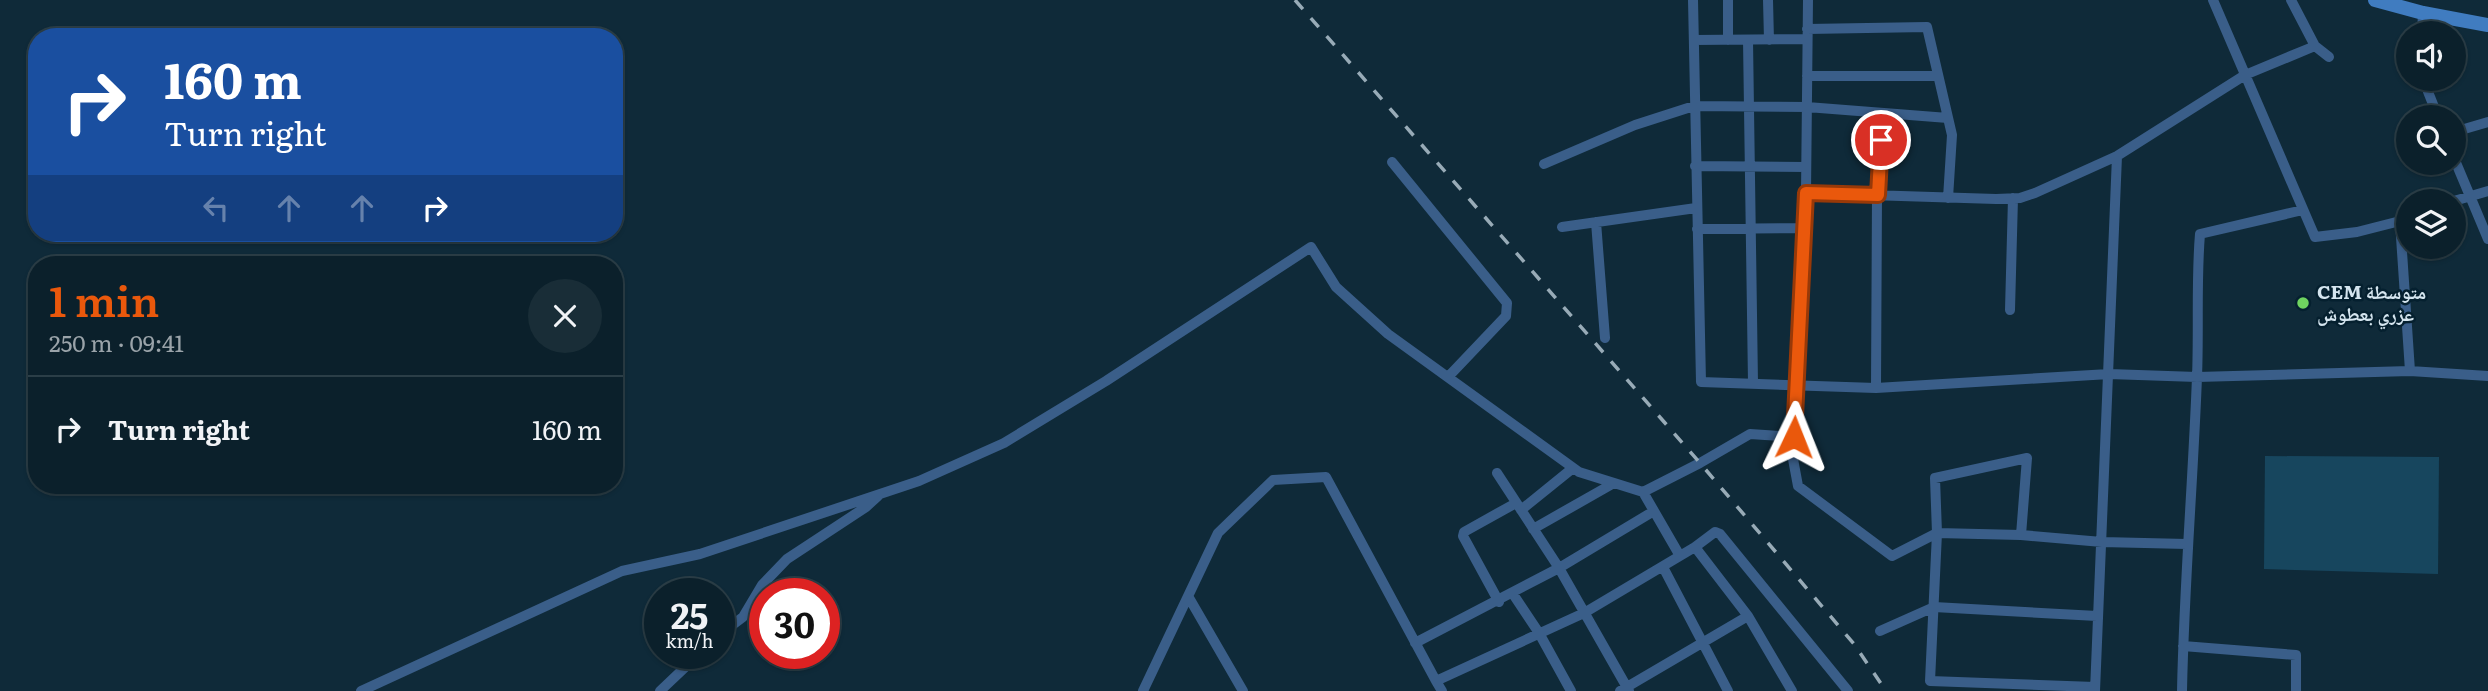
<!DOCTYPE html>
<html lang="en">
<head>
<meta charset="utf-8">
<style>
  body { margin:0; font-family:Literata,"Noto Naskh Arabic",serif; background:#192d37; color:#f1f3f6; height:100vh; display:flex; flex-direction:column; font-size:26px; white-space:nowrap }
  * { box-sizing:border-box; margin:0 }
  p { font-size:23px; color:#9aa3a9 }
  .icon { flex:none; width:38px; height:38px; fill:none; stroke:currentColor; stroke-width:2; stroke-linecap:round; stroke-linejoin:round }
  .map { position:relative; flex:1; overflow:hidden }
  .side { position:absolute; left:28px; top:256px; width:595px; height:238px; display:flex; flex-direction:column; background:#0b202b; border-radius:28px; box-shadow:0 2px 5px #0004,0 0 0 2px #2b3e47 }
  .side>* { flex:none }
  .banner { position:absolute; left:28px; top:28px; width:595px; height:214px; border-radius:28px; box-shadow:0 2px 5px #0004,0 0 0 2px #2b3e47; background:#1a4fa0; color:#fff; overflow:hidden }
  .controls { position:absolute; left:2396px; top:21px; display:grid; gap:14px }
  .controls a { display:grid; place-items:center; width:70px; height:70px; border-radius:50%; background:#0b202b; box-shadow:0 2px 5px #0004,0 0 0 2px #2b3e47; font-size:35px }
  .speed { position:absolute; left:644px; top:578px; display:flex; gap:14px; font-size:35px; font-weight:700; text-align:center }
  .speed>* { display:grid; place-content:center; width:91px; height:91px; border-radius:50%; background:#0b202b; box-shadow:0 2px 5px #0004,0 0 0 2px #2b3e47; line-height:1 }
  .speed small { font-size:18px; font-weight:400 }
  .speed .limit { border:10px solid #d22; background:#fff; color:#111 }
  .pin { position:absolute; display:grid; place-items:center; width:60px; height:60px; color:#fff; margin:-30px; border:4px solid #fff; border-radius:50%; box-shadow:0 2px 7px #0007 }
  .me { position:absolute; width:77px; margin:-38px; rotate:2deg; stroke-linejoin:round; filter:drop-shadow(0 0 5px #0008) }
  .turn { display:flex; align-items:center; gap:24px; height:147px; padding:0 21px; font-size:32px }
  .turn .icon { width:91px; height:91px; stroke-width:2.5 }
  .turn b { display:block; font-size:49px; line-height:60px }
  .lanes { display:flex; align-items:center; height:66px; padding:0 21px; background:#0003; justify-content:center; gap:35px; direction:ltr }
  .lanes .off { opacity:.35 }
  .round { display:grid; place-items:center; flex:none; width:74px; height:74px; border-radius:37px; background:#192d37 }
  .headline { display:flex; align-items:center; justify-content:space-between; height:119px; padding:0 21px }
  h1 { font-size:42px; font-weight:600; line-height:52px; color:#ea580c }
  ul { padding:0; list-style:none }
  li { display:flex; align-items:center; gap:21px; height:105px; padding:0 21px; border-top:2px solid #2b3e47 }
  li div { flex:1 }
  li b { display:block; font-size:26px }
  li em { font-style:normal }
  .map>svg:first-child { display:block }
</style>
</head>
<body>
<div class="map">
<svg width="2488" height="691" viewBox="0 0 2488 691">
  <rect width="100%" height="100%" fill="#0f2a39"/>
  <path fill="#17465e" d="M2265,456L2439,457L2438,574L2264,569Z"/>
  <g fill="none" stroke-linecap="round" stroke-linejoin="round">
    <path stroke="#3a5e89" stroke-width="10" d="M1693,0L1701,382L1876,388L2109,374L2197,377L2410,371L2488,376
      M1728,0V40
      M1768,0L1769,40
      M1808,0L1806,193L1793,459L1798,486L1892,556L1937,533L2021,535L2102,542L2187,544
      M2213,0L2315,237L2357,232L2408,219
      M2291,0L2315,46L2329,57
      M1807,29L1927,27L1952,135L1948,198
      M2422,33L2423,13
      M1694,40L1807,39
      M1748,40L1753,383
      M1807,76H1938
      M2423,79L2438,117
      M2454,132L2488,122
      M2454,158L2488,239
      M1392,162L1507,303L1506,316L1448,377
      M1544,164L1635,125L1694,106L1807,107L1948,118
      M1695,166L1806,167
      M1806,193L1996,199L2020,198L2035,193L2117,156L2245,75L2315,46
      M2454,201L2488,191
      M1596,222L1605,338
      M2400,222L2410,371
      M1562,227L1696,208
      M1697,229L1804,228
      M2010,310L2013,198
      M1876,388L1877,195L1882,113
      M1497,473L1559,568L1629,691
      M1643,492L1680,556
      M1521,510L1573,468
      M1533,529L1614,483
      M2021,535L2027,458L1935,478L1937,533L1930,681L2095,687
      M1695,547L1715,532L1720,534L1848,691
      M1663,567L1728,691
      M1513,594L1539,633L1571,691
      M1188,596L1243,691
      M1499,602L1463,536L1464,532L1516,503
      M1880,631L1934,607L2097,616
      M719,635L743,617L762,585L787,559L866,507L878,496
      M1415,643L1559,568L1654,511
      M2183,646L2296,655V691
      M361,691L622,571L700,554L919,481L1004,443L1106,381L1311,247L1336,287L1388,334L1579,472L1643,492L1700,463L1750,434L1794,437
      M660,691L700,653
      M1143,691L1218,533L1273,480L1326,477L1436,681
      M1442,691L1436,681L1584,613L1695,547L1748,616L1792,691
      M1620,691L1748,616
      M2095,691L2117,156
      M2182,691C2184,586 2193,482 2197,377C2199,329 2196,281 2200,234L2303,210"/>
    <path stroke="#407cc0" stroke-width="14" d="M2375,0L2423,13L2488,25"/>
    <path stroke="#98abb7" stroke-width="3.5" stroke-dasharray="12 12" stroke-linecap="butt" d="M1295,0L1700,463L1854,644L1886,691"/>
  </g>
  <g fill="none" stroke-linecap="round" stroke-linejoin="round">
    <g stroke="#983908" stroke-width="18">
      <path id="route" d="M1794,437L1806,193L1878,195L1881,140"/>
    </g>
    <use href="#route" stroke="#ea580c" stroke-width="12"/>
  </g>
  <circle fill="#6fd360" stroke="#05202f" stroke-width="2.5" cx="2303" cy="303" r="7"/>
  <g text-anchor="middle" stroke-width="5" stroke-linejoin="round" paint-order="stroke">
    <g font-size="19" font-weight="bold" fill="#d5e5ef" stroke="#05202f" text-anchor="start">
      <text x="2317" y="299">CEM متوسطة<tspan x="2317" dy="22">عزري بعطوش</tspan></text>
    </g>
  </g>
</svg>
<div class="controls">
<a><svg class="icon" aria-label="sound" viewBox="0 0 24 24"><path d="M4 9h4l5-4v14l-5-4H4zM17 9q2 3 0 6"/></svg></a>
<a><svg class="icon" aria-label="search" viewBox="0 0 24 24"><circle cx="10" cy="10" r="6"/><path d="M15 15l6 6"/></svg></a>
<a><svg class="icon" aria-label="layers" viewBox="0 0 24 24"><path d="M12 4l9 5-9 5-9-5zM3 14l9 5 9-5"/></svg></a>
</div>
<div class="speed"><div>25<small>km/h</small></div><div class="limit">30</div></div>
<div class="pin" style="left:1881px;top:140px;background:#d93025"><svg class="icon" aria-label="arrive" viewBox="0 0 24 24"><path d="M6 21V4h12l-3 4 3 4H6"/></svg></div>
<svg class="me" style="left:1794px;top:437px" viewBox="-20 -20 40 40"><path d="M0-17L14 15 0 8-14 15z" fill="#ea580c" stroke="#fff" stroke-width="4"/></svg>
<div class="banner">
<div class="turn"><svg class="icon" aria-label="right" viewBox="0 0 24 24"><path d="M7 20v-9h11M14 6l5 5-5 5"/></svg><div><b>160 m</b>Turn right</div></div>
<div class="lanes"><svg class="icon off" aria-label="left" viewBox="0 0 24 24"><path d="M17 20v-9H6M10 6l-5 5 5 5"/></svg><svg class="icon off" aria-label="ahead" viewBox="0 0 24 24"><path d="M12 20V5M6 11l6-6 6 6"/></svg><svg class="icon off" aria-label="ahead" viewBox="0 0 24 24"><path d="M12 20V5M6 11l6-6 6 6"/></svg><svg class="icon" aria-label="right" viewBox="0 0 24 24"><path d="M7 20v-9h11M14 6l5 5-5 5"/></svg></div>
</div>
<section class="side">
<div class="headline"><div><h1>1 min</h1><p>250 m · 09:41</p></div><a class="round"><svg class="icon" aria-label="close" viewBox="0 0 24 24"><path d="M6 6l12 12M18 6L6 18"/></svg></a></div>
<ul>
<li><svg class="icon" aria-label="right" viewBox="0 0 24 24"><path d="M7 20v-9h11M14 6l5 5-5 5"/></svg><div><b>Turn right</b></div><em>160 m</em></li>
</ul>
</section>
</div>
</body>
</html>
